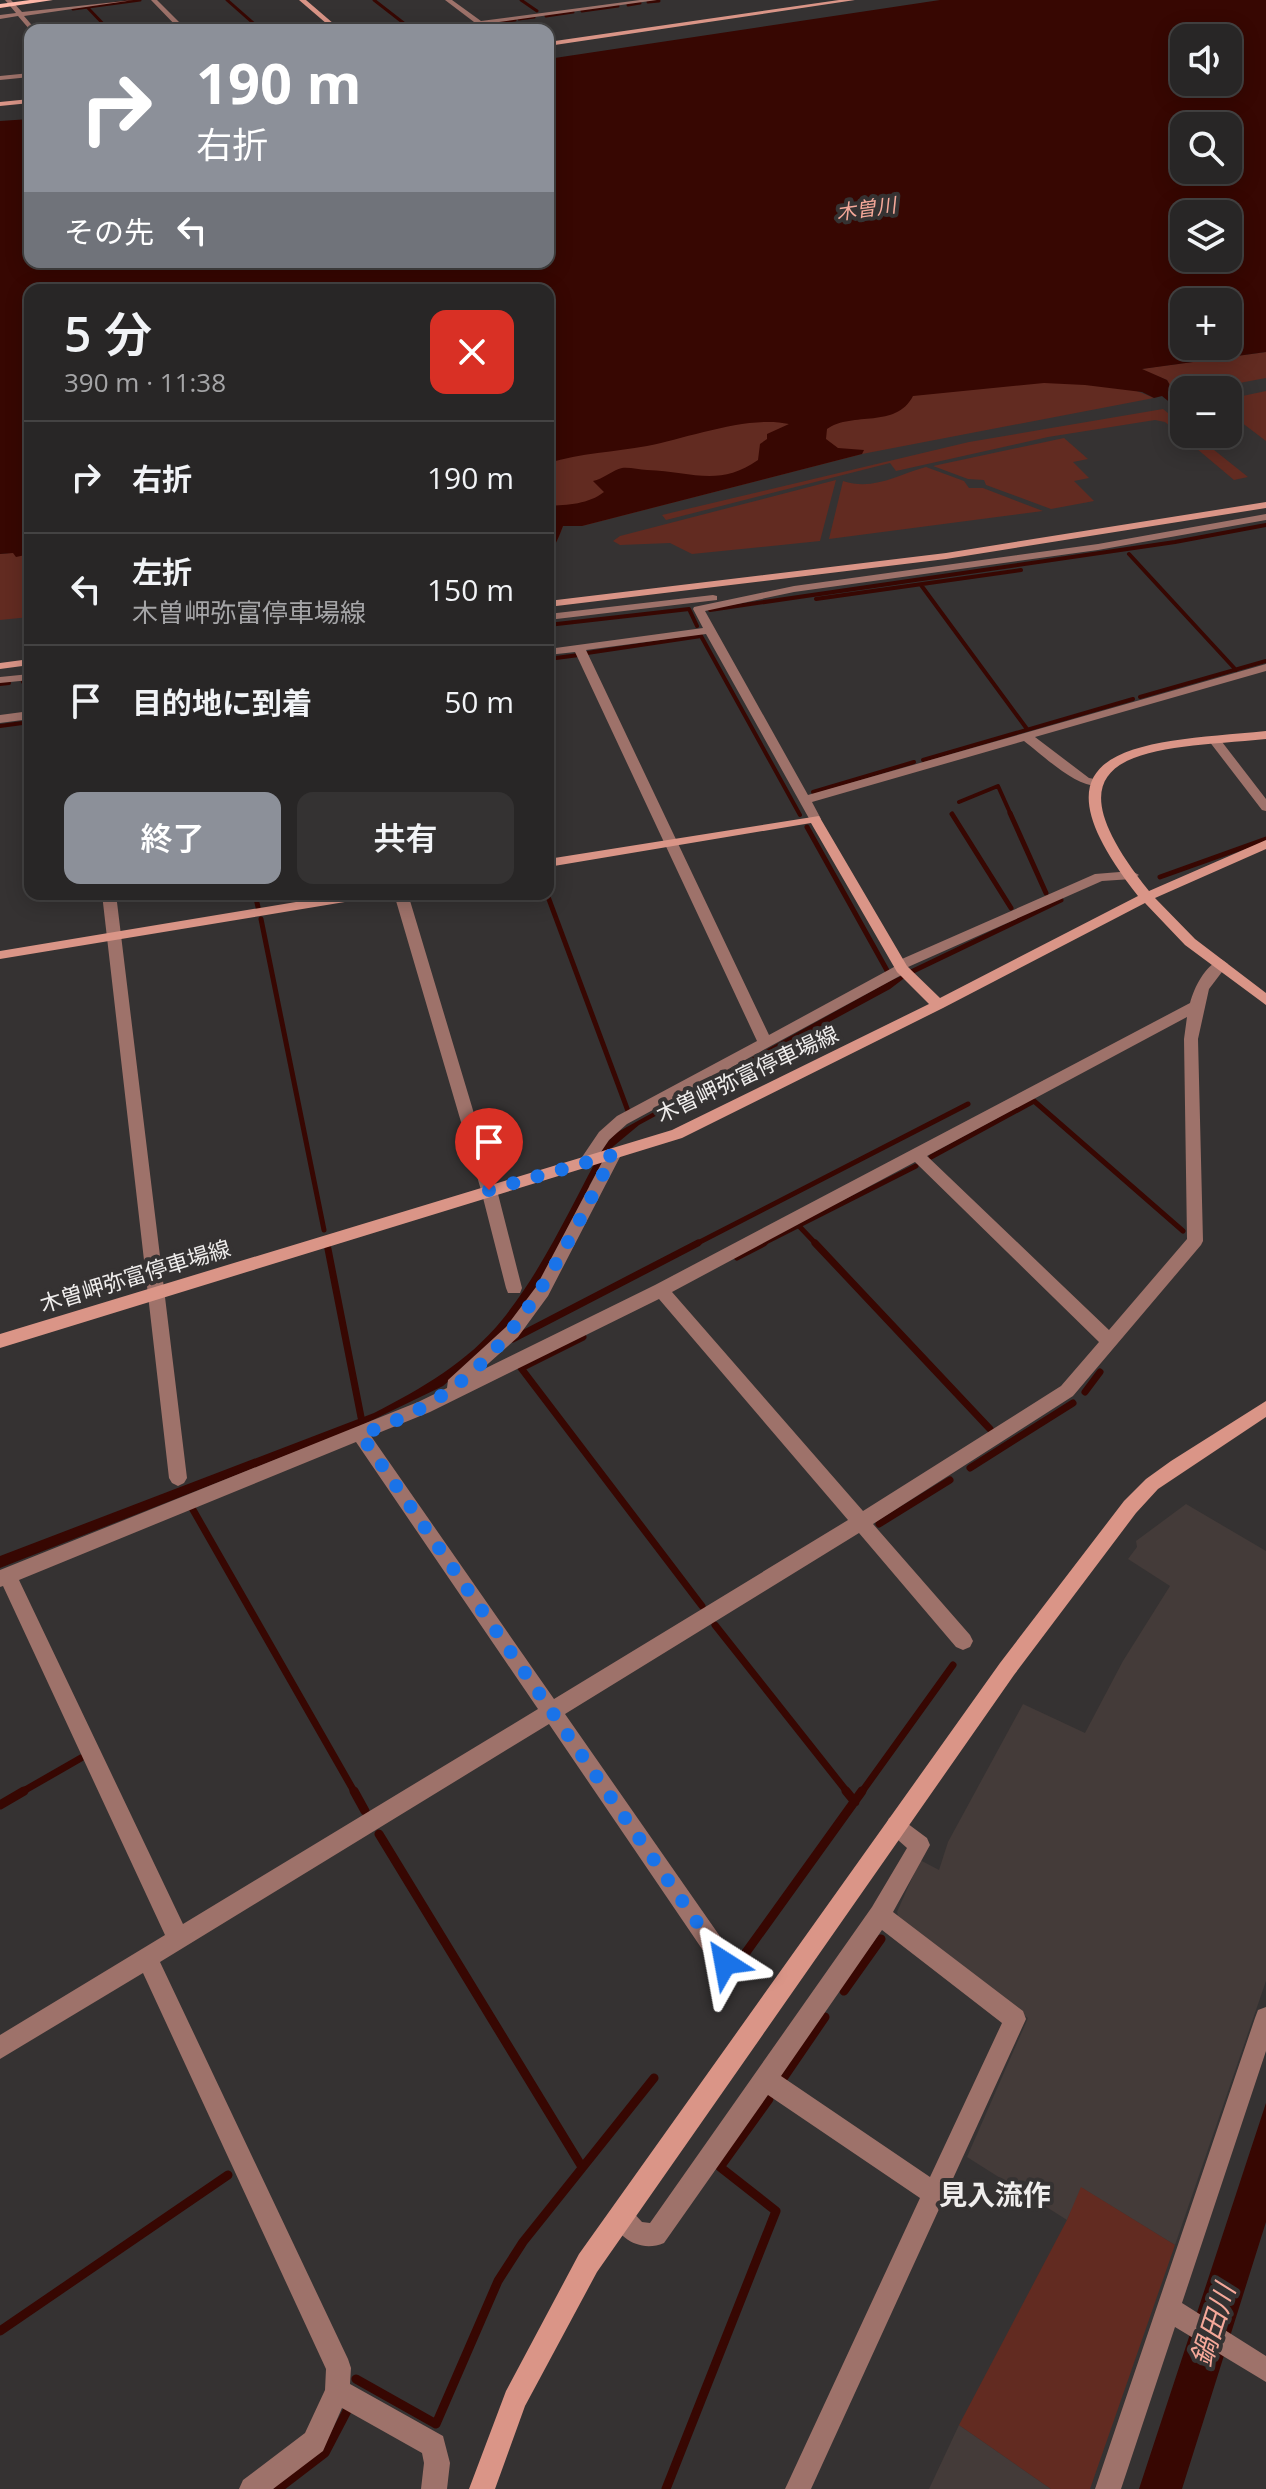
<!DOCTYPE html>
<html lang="ja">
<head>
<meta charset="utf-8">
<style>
  body { margin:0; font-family:"Open Sans","Noto Sans JP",sans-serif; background:#343232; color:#f1f3f6; height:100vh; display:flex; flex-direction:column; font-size:30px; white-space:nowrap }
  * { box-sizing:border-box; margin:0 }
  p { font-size:26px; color:#a5a5a7 }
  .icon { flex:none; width:44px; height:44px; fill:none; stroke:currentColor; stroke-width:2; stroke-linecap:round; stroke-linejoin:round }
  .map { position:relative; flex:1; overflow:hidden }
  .drawer { position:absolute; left:24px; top:284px; width:530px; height:616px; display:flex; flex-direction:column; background:#282626; border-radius:16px; box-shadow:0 4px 20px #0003,0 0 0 2px #444343 }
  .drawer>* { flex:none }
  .hud { position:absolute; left:24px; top:24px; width:530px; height:244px; border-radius:16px; box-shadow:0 4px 20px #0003,0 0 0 2px #444343; background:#8c9099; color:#fff; overflow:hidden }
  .tools { position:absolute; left:1170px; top:24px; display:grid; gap:16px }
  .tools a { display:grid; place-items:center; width:72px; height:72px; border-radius:16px; background:#282626; box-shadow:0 4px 20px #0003,0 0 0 2px #444343; font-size:40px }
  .pin { position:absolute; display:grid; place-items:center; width:68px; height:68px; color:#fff; margin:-82px -34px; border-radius:50% 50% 50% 0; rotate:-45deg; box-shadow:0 0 8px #0007 }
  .pin .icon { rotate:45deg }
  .me { position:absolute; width:88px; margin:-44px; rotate:326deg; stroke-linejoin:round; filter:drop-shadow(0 0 6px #0008) }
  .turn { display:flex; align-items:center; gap:28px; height:168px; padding:0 40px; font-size:36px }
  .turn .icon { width:104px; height:104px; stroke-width:2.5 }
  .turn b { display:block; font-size:56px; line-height:68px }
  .then { display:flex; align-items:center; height:76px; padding:0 40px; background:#0003; gap:16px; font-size:30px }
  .round { display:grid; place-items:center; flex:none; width:84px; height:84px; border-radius:16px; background:#343232 }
  .summary { display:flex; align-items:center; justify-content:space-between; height:136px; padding:0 40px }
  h1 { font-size:48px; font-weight:600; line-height:60px }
  .primary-button { display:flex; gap:16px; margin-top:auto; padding:16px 40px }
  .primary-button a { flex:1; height:92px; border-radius:16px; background:#8c9099; color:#fff; font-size:32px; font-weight:600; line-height:92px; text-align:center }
  .primary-button a+a { background:#343232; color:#f1f3f6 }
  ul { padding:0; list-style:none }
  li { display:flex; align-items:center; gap:24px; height:112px; padding:0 40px; border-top:2px solid #444343 }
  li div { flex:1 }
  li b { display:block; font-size:30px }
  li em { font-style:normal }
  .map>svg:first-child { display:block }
</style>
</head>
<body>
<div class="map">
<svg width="1266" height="2489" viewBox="0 0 1266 2489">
  <rect width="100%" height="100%" fill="#353232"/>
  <path fill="#443b39" d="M1186,1504L1266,1551V1981L1175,2245L1082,2188L1067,2220L967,2157L1028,2018L902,1927L897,1912L920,1860L939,1870L948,1842L1023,1704L1085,1733L1123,1661L1170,1586L1128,1559L1137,1547L1136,1541Z
    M959,2425L1051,2489H929Z"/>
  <path fill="#622b21" d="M1266,352V378L1202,390H1184V393L1175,394L1167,380L1140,369Z
    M1098,375L1154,398L862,454L582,526H563C559,537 554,546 548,556V455L830,404Z
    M1266,391V441L1233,416L1228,408L1233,398Z
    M1163,409L1184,426V434H1194L1248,477L1234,480L1165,422L1155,420L1048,437L896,471L890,463L666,520L662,515L969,442Z
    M1064,438L1088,459L1073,462L1089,478L1074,481L1094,501L1051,509L986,485L984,480L968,479L933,466Z
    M926,467L964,481L969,488H983L1043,511L829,539L843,481C874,491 896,475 926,467Z
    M836,480L820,541L692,554L670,543L620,545L613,541L620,536Z
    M30,551V617L0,620V554Z
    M1081,2187L1175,2245L1090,2489H1051L959,2425L1067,2220Z"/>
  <path fill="#370702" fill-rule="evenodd" d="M940,0H1266V352L1142,369L1167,380L1175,394L1171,396L1184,406V414L1162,396L1154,398L1142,392L1085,385L1044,383L913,396C896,429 853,411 827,429L826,439L838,448L864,450L862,454L582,526H563C559,537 555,546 548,556V506C568,505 589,504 604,492L593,481C603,479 613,470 622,468C630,467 639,470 647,470C691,471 718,488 758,460L760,444L767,439V434L789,424C748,415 688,438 647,446C614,452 581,453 548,463V290H30V554L16,557L13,553L0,554V121L30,119V262H548V59ZM1228,38V82H1184V38ZM1228,126V170H1184V126ZM1228,214V258H1184V214ZM1228,302V346H1184V302Z
    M915,970L890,989L639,1125L609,1150L589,1186L591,1188L535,1291L504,1333L443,1386L356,1428L0,1568V1556L374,1413C421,1389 468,1362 502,1320C544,1268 572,1204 604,1146L616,1133L892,980Z
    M1266,2103V2222L1182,2489H1139Z"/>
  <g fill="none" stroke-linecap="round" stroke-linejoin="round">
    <path stroke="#370702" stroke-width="3" d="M227,0L261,30
      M374,0L410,28
      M521,0L537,11
      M648,2L659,1
      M628,5L640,3
      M87,7L109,30
      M73,9L140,0
      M582,11L618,6
      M546,16L573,12
      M519,19L534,17
      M491,23L515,20"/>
    <path stroke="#370702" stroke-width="4" d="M1129,554L1236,670
      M921,585L1027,729
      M816,599L1021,570
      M710,610L1175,542L1266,525
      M548,625L689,609L697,626
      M587,653L701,636L800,815
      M548,659L579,655
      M23,682L30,681
      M0,684L9,683
      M1140,697L1266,661
      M0,726L30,722
      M923,760L1133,699
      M813,792L914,762
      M959,802L998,786L1011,815"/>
    <path stroke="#370702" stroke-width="5" d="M1010,813L1046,893
      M952,814L1011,908
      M807,827L889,974
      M1160,877L1266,839
      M255,894L258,907
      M547,894L628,1111
      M261,919L324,1230
      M909,973L1061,900
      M931,1157L1034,1101L1183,1231
      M799,1226L817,1245
      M694,1245L968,1104
      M760,1245L916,1166"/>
    <path stroke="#370702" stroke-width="7" d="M815,1243L990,1429
      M328,1249L361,1417
      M737,1257L764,1243
      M583,1337L521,1368L702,1606
      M513,1339L698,1243
      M1085,1392L1100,1372
      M970,1468L1073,1403
      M192,1508L355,1793
      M879,1524L950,1480
      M715,1625L848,1793
      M20,1793L81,1758
      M861,1793L953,1665"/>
    <path stroke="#370702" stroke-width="9" d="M354,1791L365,1811
      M846,1791L855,1802
      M0,1805L24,1791
      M379,1834L582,2167
      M742,1958L862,1791
      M844,1991L881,1939
      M784,2077L825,2017
      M0,2331L228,2175
      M356,2379L436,2424L498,2281L523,2242L654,2078
      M278,2489L325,2453L347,2411
      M666,2489L776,2211L720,2167L769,2099"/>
    <path fill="#9e726a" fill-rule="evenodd" d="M5,0H11L22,12L134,0L24,16L36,30H30L18,16L0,19V15L16,13Z
      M151,0H157L187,30H180Z
      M445,0H452L481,21L640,0H657L441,30H424L474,22Z
      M30,73V77L0,80V76Z
      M1266,514V520L1098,550L794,592L705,611L808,795L1266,664V671L1035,737L1089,778L1100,780V786C1076,788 1044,756 1024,741L812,802L821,819L815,823L811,822L706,634L586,650L769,1035L894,967L895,962L1095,874L1132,871L1139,875L1132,879L1102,881L908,967L907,972L627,1124L609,1140L591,1167H581L578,1163L599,1132L617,1116L757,1041L575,652L548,655V649L703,628L693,609L694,607L794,586L1098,544Z
      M713,595L717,596V600L548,620V614Z
      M30,674V680L0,683V677Z
      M30,711V719L0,723V715Z
      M1215,737L1219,738L1266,799V811L1262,810L1209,741Z
      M102,894H116L187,1478L184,1483L178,1486L172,1483L169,1478Z
      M394,894H408L497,1190L522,1288L520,1293H508L506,1288L481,1190Z
      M1221,959L1228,964L1209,989L1198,1039L1203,1241L1201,1245L1073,1396L873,1524L970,1635L973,1641L970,1647L963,1650L956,1647L859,1533L565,1714L733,1955L736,1963L733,1971L725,1974L717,1971L549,1724L160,1962L348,2359L351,2368L350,2384L443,2436L450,2463L447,2489H421L424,2463L422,2453L342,2408L323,2451L273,2489H239L243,2480L305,2433L325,2390L326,2369L143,1973L0,2059V2035L165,1935L3,1586L0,1587V1570L418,1402L447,1388L448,1380L506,1327L536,1287L608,1151L613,1149L621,1155L548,1296L518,1337L480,1371L655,1285L1190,1003C1195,986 1204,967 1221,959ZM1187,1017L1184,1039L1187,1239L1109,1330L927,1156ZM915,1162L1099,1342L1061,1386L863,1511L672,1292ZM659,1299L848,1520L554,1699L371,1436L430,1412ZM356,1442L538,1709L183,1924L19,1580Z
      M896,1815L927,1838L930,1845L893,1912L1023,2011L1026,2019L811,2489H785L920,2198L768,2095L664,2243C640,2253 618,2238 609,2216L613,2208L621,2204L629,2208L642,2222L650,2223L872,1907L907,1848L889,1832L886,1825L889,1818ZM882,1930L1002,2023L930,2177L781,2076Z
      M1266,2007V2051L1182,2303L1266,2356V2382L1175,2327L1121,2489H1095L1255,2018L1258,2010Z"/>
    <path fill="#da9587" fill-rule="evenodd" d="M299,0H306L341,30H334Z
      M839,0H855L548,46V42Z
      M30,99V103L0,106V102Z
      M1266,502V508L946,559L548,607V601L946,553Z
      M30,659V665L0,669V663Z
      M1266,731V739C1152,750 1032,745 1149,891L1266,840V849L1155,898L1195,939L1266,993V1005L1185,945L1145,903L943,1008L682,1138L0,1348V1334L672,1130L929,1004L897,972L811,823L548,867V859L819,816L907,966L940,998L1138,896C1016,741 1144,743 1266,731Z
      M344,894H376L369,898L0,959V951Z
      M1266,1401V1417L1158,1489L1136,1513L1014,1675L597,2272L525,2406L495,2489H469L506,2391L579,2254L1000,1663L1124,1501L1146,1479L1171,1461Z"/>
    <path fill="#fdb6a7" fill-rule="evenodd" d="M30,0H53L0,8V4Z"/>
  </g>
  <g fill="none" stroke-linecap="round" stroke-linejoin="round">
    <path stroke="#1a73e8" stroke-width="14" stroke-dasharray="0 25.2" d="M489,1190L613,1155C564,1249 520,1353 423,1407C404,1418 382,1426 361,1435L725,1963"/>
  </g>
  <g text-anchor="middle" stroke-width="8" stroke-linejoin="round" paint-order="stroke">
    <g font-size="20" font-style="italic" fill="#f5a899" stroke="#353232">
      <text transform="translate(866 209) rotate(-8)" y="7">木曽川</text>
    </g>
    <g font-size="22" fill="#efedec" stroke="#353232">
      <text transform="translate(747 1074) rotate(-25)" y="8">木曽岬弥富停車場線</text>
      <text transform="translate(135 1276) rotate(-17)" y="8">木曽岬弥富停車場線</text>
    </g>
    <g font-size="28" font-weight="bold" fill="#efedec" stroke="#353232">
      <text x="995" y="2205">見入流作</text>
    </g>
    <g font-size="28" font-style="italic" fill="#f5a899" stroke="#353232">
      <text transform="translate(1213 2325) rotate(-72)" y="10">鍋田川</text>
    </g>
  </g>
</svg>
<div class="tools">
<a><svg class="icon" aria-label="sound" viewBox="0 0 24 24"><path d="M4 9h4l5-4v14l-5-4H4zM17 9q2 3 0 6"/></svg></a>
<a><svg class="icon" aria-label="search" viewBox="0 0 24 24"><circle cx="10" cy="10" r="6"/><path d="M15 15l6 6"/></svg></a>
<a><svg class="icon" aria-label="layers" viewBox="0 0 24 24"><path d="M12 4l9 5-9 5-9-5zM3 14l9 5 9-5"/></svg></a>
<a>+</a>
<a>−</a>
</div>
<div class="pin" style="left:489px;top:1190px;background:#d93025"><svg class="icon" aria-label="arrive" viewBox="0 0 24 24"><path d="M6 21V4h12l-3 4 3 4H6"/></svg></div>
<svg class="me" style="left:725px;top:1963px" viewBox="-20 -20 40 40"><path d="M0-17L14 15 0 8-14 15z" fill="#1a73e8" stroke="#fff" stroke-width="4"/></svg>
<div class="hud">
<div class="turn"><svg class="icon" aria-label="right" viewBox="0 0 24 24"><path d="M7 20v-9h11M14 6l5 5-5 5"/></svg><div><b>190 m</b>右折</div></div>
<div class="then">その先<svg class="icon" aria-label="left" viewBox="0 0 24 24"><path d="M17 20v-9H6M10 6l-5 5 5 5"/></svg></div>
</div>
<section class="drawer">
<div class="summary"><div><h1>5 分</h1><p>390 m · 11:38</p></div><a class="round" style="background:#d93025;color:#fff"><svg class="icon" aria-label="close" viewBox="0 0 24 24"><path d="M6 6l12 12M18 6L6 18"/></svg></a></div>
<ul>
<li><svg class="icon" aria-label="right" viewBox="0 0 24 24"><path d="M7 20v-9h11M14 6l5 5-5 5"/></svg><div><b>右折</b></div><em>190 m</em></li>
<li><svg class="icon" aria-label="left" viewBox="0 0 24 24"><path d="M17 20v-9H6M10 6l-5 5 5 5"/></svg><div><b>左折</b><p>木曽岬弥富停車場線</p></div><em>150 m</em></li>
<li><svg class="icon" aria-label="arrive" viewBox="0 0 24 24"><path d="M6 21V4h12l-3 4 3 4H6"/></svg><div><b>目的地に到着</b></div><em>50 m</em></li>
</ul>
<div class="primary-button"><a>終了</a><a>共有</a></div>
</section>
</div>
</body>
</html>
